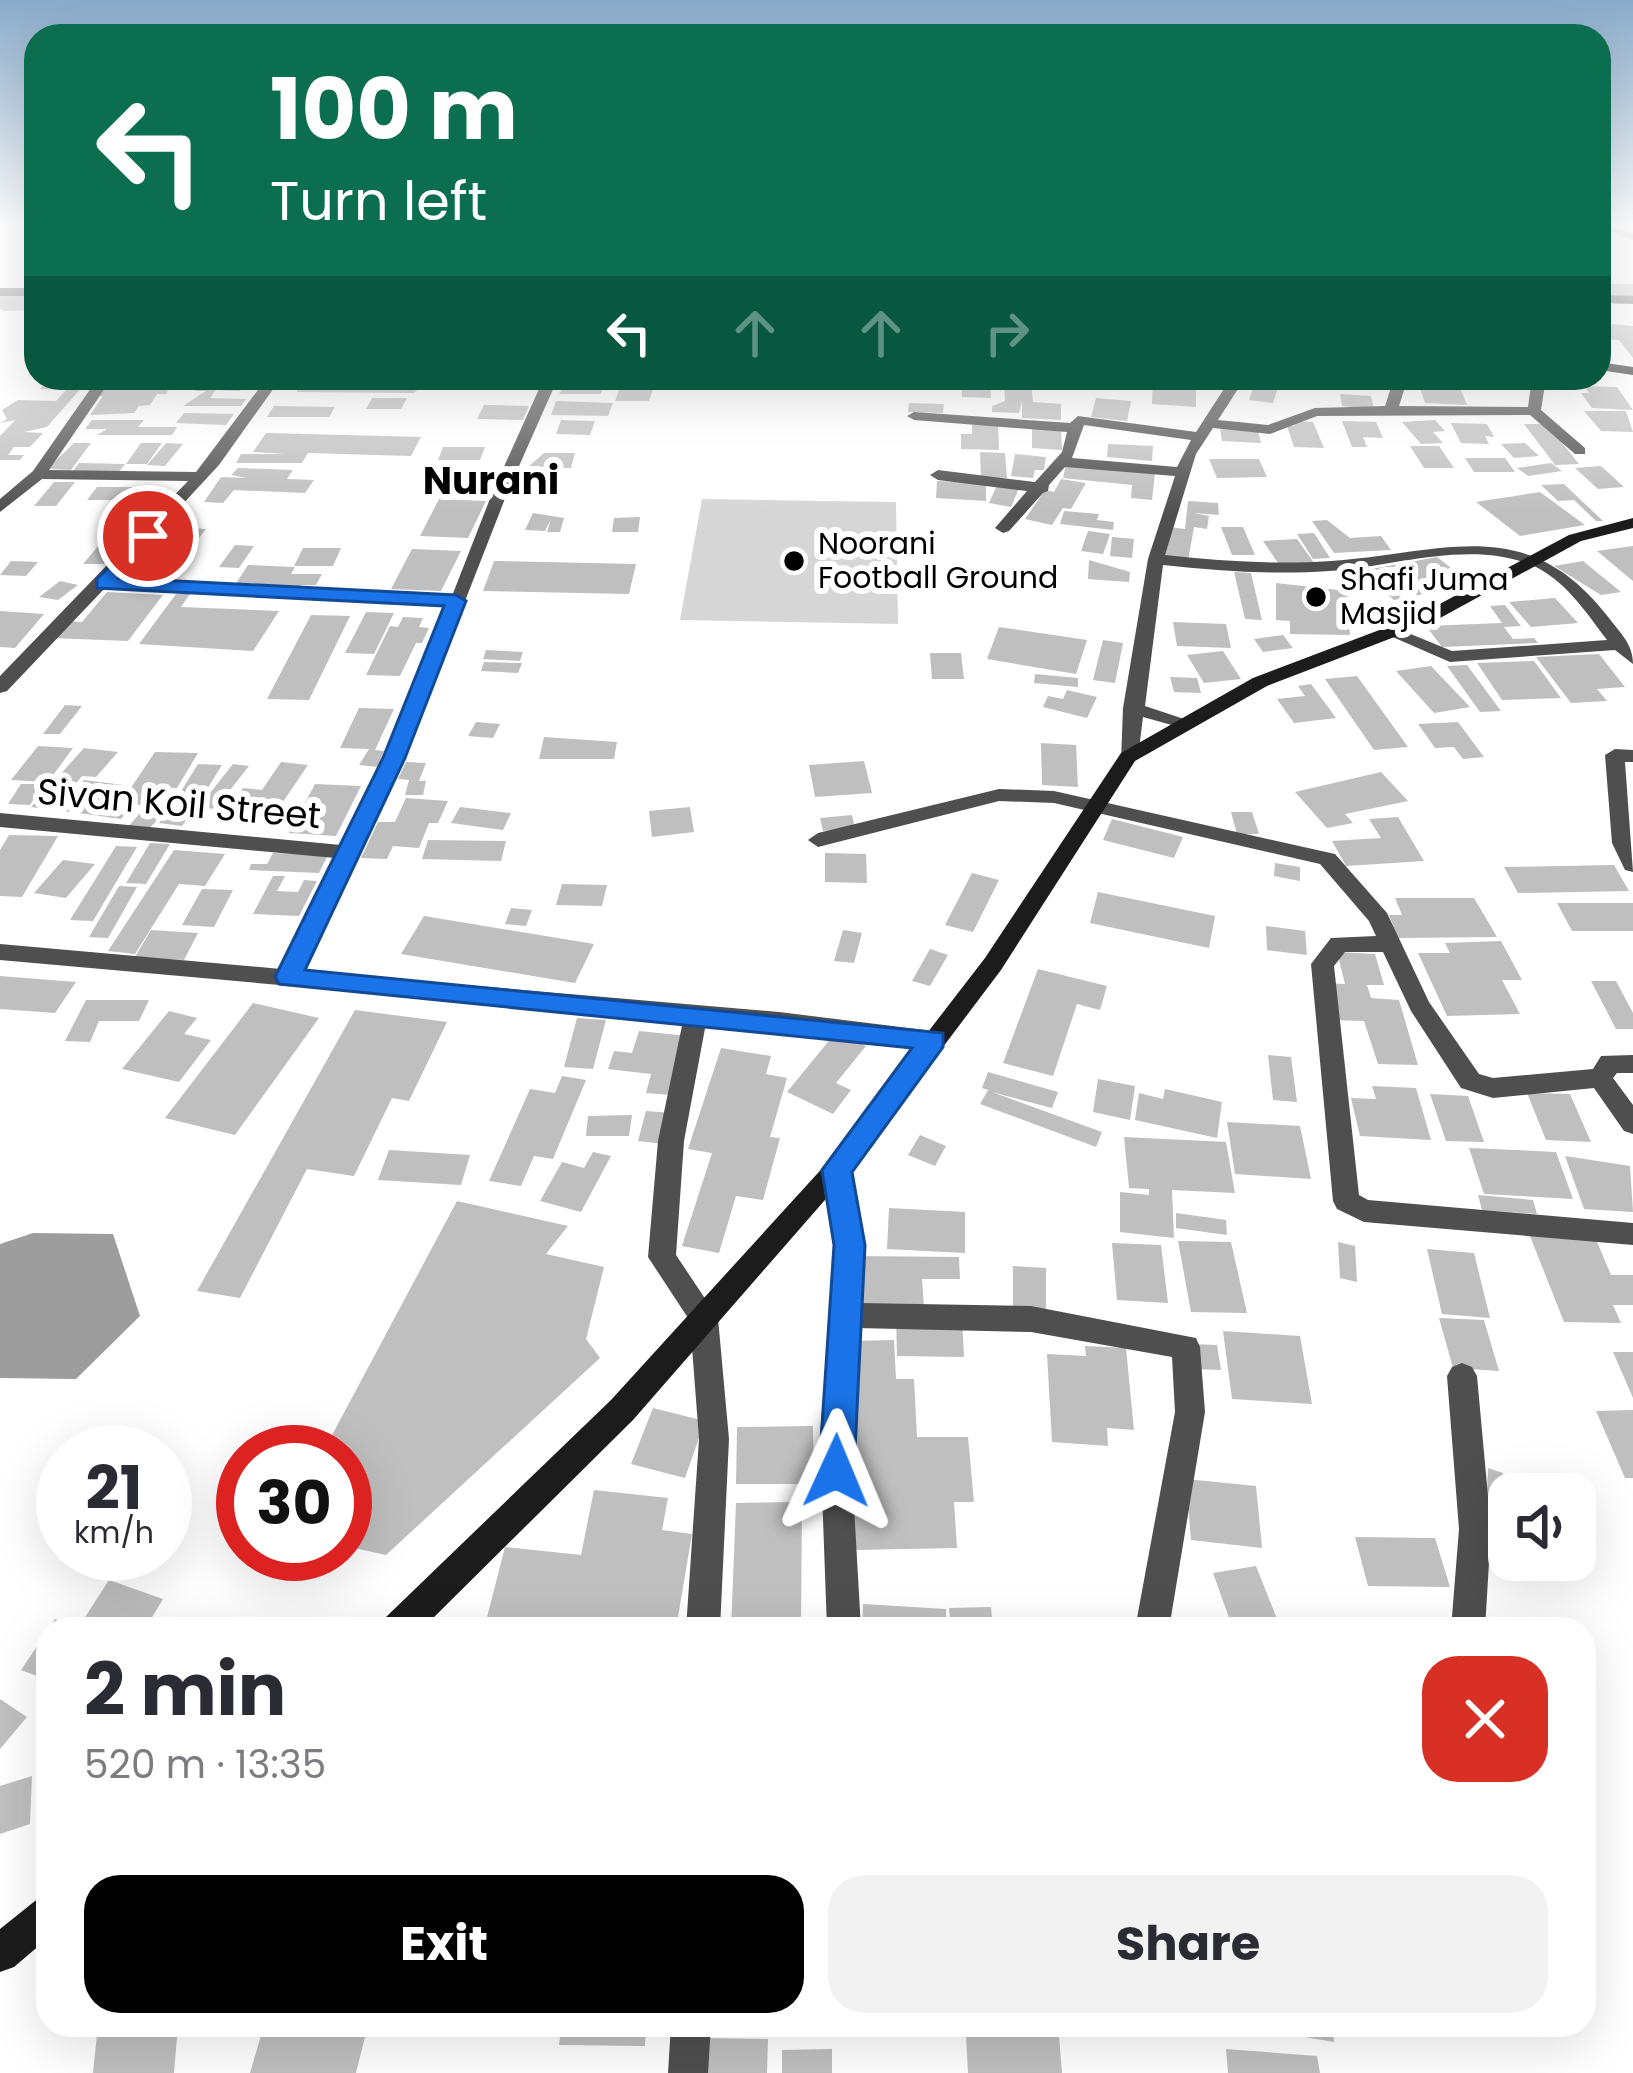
<!DOCTYPE html>
<html lang="en">
<head>
<meta charset="utf-8">
<style>
  body { margin:0; font-family:Poppins,sans-serif; background:#f2f2f3; color:#2b2b33; height:100vh; display:flex; flex-direction:column; font-size:45px; white-space:nowrap }
  * { box-sizing:border-box; margin:0 }
  p { font-size:39px; color:#7c7c81 }
  .icon { flex:none; width:66px; height:66px; fill:none; stroke:currentColor; stroke-width:2; stroke-linecap:round; stroke-linejoin:round }
  .map { position:relative; flex:1; overflow:hidden }
  .side { position:absolute; left:36px; top:1617px; width:1560px; height:420px; display:flex; flex-direction:column; background:#fff; border-radius:36px; box-shadow:0 12px 48px #0002 }
  .side>* { flex:none }
  .top-card { position:absolute; left:24px; top:24px; width:1587px; height:366px; border-radius:36px; box-shadow:0 12px 48px #0002; background:#0b6e4f; color:#fff; overflow:hidden }
  .buttons { position:absolute; left:1488px; top:1473px; display:grid; gap:24px }
  .buttons a { display:grid; place-items:center; width:108px; height:108px; border-radius:24px; background:#fff; box-shadow:0 12px 48px #0002; font-size:60px }
  .speed { position:absolute; left:36px; top:1425px; display:flex; gap:24px; font-size:60px; font-weight:700; text-align:center }
  .speed>* { display:grid; place-content:center; width:156px; height:156px; border-radius:50%; background:#fff; box-shadow:0 12px 48px #0002; line-height:1 }
  .speed small { font-size:30px; font-weight:400 }
  .speed .limit { border:18px solid #d22; background:#fff; color:#111 }
  .pin { position:absolute; display:grid; place-items:center; width:102px; height:102px; color:#fff; margin:-51px; border:6px solid #fff; border-radius:50%; box-shadow:0 3px 12px #0007 }
  .me { position:absolute; width:132px; margin:-66px; rotate:1deg; stroke-linejoin:round; filter:drop-shadow(0 0 9px #0008) }
  .turn { display:flex; align-items:center; gap:42px; height:252px; padding:0 48px; font-size:54px }
  .turn .icon { width:156px; height:156px; stroke-width:2.5 }
  .turn b { display:block; font-size:84px; line-height:102px }
  .lanes { display:flex; align-items:center; height:114px; padding:0 48px; background:#0003; justify-content:center; gap:60px; direction:ltr }
  .lanes .off { opacity:.35 }
  .round { display:grid; place-items:center; flex:none; width:126px; height:126px; border-radius:36px; background:#f2f2f3 }
  .summary { display:flex; align-items:center; justify-content:space-between; height:204px; padding:0 48px }
  h1 { font-size:72px; font-weight:700; line-height:90px }
  .action { display:flex; gap:24px; margin-top:auto; padding:24px 48px }
  .action a { flex:1; height:138px; border-radius:36px; background:#000; color:#fff; font-size:48px; font-weight:700; line-height:138px; text-align:center }
  .action a+a { background:#f2f2f3; color:#2b2b33 }
  .map>svg:first-child { display:block }
</style>
</head>
<body>
<div class="map">
<svg width="1633" height="2073" viewBox="0 0 1633 2073">
  <rect width="100%" height="100%" fill="#fff"/>
  <path fill="#d6d6d6" d="M702,499L896,502L898,624L680,620Z"/>
  <path fill="#9d9d9d" d="M33,1233L113,1234L140,1316L76,1379L0,1378V1244Z"/>
  <path fill="#bfbfbf" d="M1599,284H1633V297H1610Z
    M0,293L36,295V303L31,310L5,311L0,309Z
    M1599,323L1633,326V358L1619,340L1600,339Z
    M50,378H90L47,427L24,432L43,433L30,447H14L8,455H24L20,460H0V436L15,420L0,423L7,419L2,410L18,400L56,401L66,390L40,389Z
    M494,378L536,379L537,384L535,389L492,387Z
    M570,378H605L601,394H559Z
    M961,378L990,379L991,398L962,397Z
    M1153,378L1189,379L1190,387L1196,388V407L1152,404Z
    M428,379L414,393L297,392L299,384Z
    M623,379L656,380L649,401H615Z
    M1417,379L1460,388L1467,405L1425,403Z
    M203,382L246,383L240,391L216,390L210,398L246,399L241,406H183L206,391H195Z
    M1004,382L1031,383L1033,402L1061,404V420L1022,418V401L1019,413L992,412V406L1005,401Z
    M172,383L166,394H157L150,405L139,406L134,413L90,415L103,396H96L100,390Z
    M1254,385L1278,388L1273,403L1249,400Z
    M1584,386L1617,387L1633,410L1592,408L1581,393H1589Z
    M1340,394L1371,396L1374,409L1342,406Z
    M372,398H407L401,409H366Z
    M1096,398L1131,401L1127,421L1091,417Z
    M556,401L613,403L608,416L551,415Z
    M909,403L944,404L943,413L908,412Z
    M484,405L529,406L523,420L477,419Z
    M274,406L335,407L329,417H267Z
    M1584,411H1626L1633,432L1601,431Z
    M184,413L234,414L226,425L176,423Z
    M92,420H144L138,427H177L172,435H97L107,429H85Z
    M561,420L595,421L590,435L556,434Z
    M1435,420L1445,431L1433,432L1443,443L1421,444L1402,422Z
    M1293,421L1313,422L1324,448L1294,447L1287,426H1295Z
    M1342,421L1376,422L1383,438L1363,437L1367,447H1352Z
    M1451,423L1487,424L1494,437L1485,436L1489,444L1461,443Z
    M972,424L998,425L999,450L961,449V434H972Z
    M1524,424H1547L1579,464L1555,465Z
    M1032,428L1061,429L1062,450L1032,448Z
    M1220,429L1258,431L1261,443L1222,441Z
    M266,433L421,437L411,456L308,453L302,463H236L241,454H285L253,452Z
    M74,443H91L71,470L47,469Z
    M141,443H162L147,464H126Z
    M166,443L183,444L165,466L147,465Z
    M1525,443L1539,456L1514,458L1501,444Z
    M1108,444L1153,446L1152,461L1107,457Z
    M1410,446H1439L1454,468H1424Z
    M443,447H485L480,460H438Z
    M980,452L1005,453L1007,478L981,477Z
    M544,453H575L571,468L528,467Z
    M1015,454L1046,457L1044,470H1035L1033,478L1011,476Z
    M1465,458H1505L1515,472H1474Z
    M1209,459H1259L1267,477L1217,478Z
    M79,463L125,464L118,473L72,472Z
    M1551,463L1562,471L1528,476L1517,468Z
    M1066,464L1155,473L1152,500L1131,498L1132,485L1063,478Z
    M1601,466L1624,487L1598,489L1575,468Z
    M238,468L293,470L287,479L314,480L305,493L234,490L223,503L204,502L221,477L247,478L231,475Z
    M1061,479L1086,483L1071,509L1063,508L1052,525L1025,519L1045,490L1054,492Z
    M937,481L986,483V501L936,498Z
    M54,482H75L56,506H34Z
    M1564,484L1603,521H1596L1574,500L1558,501L1541,485Z
    M997,485L1019,488L1011,507L989,503Z
    M97,487H149L144,494H155L137,517H127L140,500H87Z
    M1540,492L1585,525L1520,536L1476,502Z
    M439,499L486,501L468,538L420,536Z
    M1188,501L1218,503L1219,515L1194,513L1209,516L1207,529L1194,527L1188,561L1163,557L1169,527L1185,529Z
    M1064,511L1099,514L1097,520L1114,522L1113,530L1060,524Z
    M533,513L564,518L560,532H547L551,519L545,531L525,530Z
    M640,517L638,532H612L614,518Z
    M1327,520L1350,538L1381,536L1391,550L1334,553L1312,521Z
    M1221,527H1243L1255,555H1232Z
    M187,528L206,529L164,583L140,582Z
    M1088,531L1110,534L1103,554L1081,551Z
    M110,532L129,533L104,564H83Z
    M1314,533L1330,558L1313,559L1297,534Z
    M1112,537L1134,539L1132,558L1110,556Z
    M1297,539L1317,567L1282,569L1263,541Z
    M235,545L254,546L239,568L219,567Z
    M1633,546V581L1597,551Z
    M303,548H341L333,566H294Z
    M412,549L461,551L441,591L391,589Z
    M1437,557L1472,584L1394,600L1361,571Z
    M1089,560L1130,572L1129,582L1088,579Z
    M11,561L38,562L26,576L0,575Z
    M494,561L636,564L629,594L483,591Z
    M1583,561L1621,592L1601,595L1554,566Z
    M248,565L295,567L291,574H322L316,585H301L296,593L231,591Z
    M1234,572L1251,573L1262,620L1245,619Z
    M60,581L78,585L58,600L39,597Z
    M1276,583L1347,591L1350,635L1290,634V621L1276,620Z
    M107,592L163,595L128,641L51,638L65,621L82,622Z
    M176,594H190L181,607L279,611L253,651L139,644Z
    M1555,598L1578,623L1531,627L1509,602Z
    M1505,605L1521,626L1504,627L1513,639L1534,638L1538,643L1442,647L1426,626L1502,623L1490,606Z
    M0,611L44,614L15,648L0,647Z
    M366,612L394,613L374,654L345,653Z
    M311,615L350,616L309,700L267,699Z
    M403,617L423,618L419,627L429,628L422,643H416L400,676L366,675L390,626L398,627Z
    M1173,622L1226,624L1231,648L1177,646Z
    M999,627L1087,640L1076,674L987,659Z
    M1283,635L1293,648L1263,652L1254,639Z
    M1103,640L1123,643L1115,683L1093,680Z
    M486,650L523,652L520,661L483,659Z
    M1223,651L1241,679L1204,683L1187,655Z
    M930,653H961L964,679H932Z
    M1599,654L1625,687L1597,689L1607,701L1571,703L1536,657Z
    M1534,661L1561,698L1502,700L1477,663Z
    M484,662L522,663L518,673L481,671Z
    M1467,665L1501,711L1480,712L1447,666Z
    M1431,666L1470,707L1434,713L1396,671Z
    M1035,674L1078,678V687L1034,683Z
    M1357,676L1408,747L1374,750L1325,679Z
    M1170,677L1197,678L1201,693L1174,692Z
    M1311,684L1336,718L1294,723L1277,699L1305,696L1298,686Z
    M1067,690L1097,697L1087,718L1043,707L1048,696L1063,699Z
    M65,705L82,706L60,734H43Z
    M359,708L394,709L375,750L384,751L378,767L359,765L369,749L340,748Z
    M476,722L500,724L493,738L468,736Z
    M1458,722L1484,757L1463,759L1454,747L1435,748L1418,724Z
    M544,737L617,742L614,759H539Z
    M1041,743L1076,745L1078,787L1042,785Z
    M38,746L73,748L48,782L11,780Z
    M84,748L118,752L96,777L82,776L53,810L31,807Z
    M155,752L198,753L177,788L151,787L140,805L120,804Z
    M864,761L872,793L815,797L809,765Z
    M281,762L308,765L270,821L223,816L243,788L262,790Z
    M406,762L426,763L419,781H426L423,795H405L409,780L398,779Z
    M198,764L222,765L199,802L175,801Z
    M233,764L249,766L215,809L199,807Z
    M1381,772L1408,801L1345,814L1353,823L1327,828L1295,792Z
    M84,780L131,786L116,804L131,807L121,819L57,810Z
    M21,784H43L30,805L8,804Z
    M315,784L361,786L336,836L289,833Z
    M153,798L173,802L148,830L128,827Z
    M406,798L448,801L438,823H429L419,848L393,846L387,859L361,858L378,822H395Z
    M172,806L194,809L182,826L159,823Z
    M460,807L511,813L503,830L451,823Z
    M690,807L694,832L652,837L649,811Z
    M1231,812H1252L1259,834H1237Z
    M852,815L855,828L823,831L820,818Z
    M1398,817L1424,861L1346,866L1332,841L1381,838L1369,819Z
    M1112,819L1183,837L1174,858L1103,840Z
    M9,835L58,836L22,897L0,896V850Z
    M428,840L506,841L501,861L422,859Z
    M150,843L170,844L146,884L126,883Z
    M116,846L137,847L93,921L70,920Z
    M174,850L225,854L205,886L179,884L135,954L108,951Z
    M273,853L328,855L319,873L249,870L251,864H267Z
    M825,853L866,854L867,883L825,882Z
    M63,860L95,864L66,898L34,893Z
    M1275,863L1300,867V881L1274,876Z
    M1614,865L1629,891L1518,893L1504,867Z
    M972,873L999,880L973,932L945,925Z
    M273,876H285L277,891L298,892L304,880L317,881L299,916L253,914Z
    M562,884L607,885L602,906L556,905Z
    M119,886L137,887L108,938L89,937Z
    M202,889L233,890L214,927L182,925Z
    M1098,892L1215,916L1209,948L1090,923Z
    M1395,898H1474L1497,937L1398,938L1389,915H1402Z
    M1557,903H1633V931H1572Z
    M511,908L532,910L526,926L505,924Z
    M424,916L594,944L575,983L401,954Z
    M1266,926L1305,931L1307,955L1267,950Z
    M151,930L198,933L184,960L135,957Z
    M843,930L862,933L854,963L834,961Z
    M1501,941L1522,980H1502L1520,1014L1447,1016L1418,953H1450L1445,943Z
    M930,949L948,955L930,986L912,981Z
    M1337,952L1375,954L1384,985H1367L1371,998L1399,1000L1418,1065L1378,1064L1364,1021L1334,1020L1325,983L1345,984Z
    M1038,969L1107,986L1100,1010L1077,1004L1053,1076L1003,1063Z
    M0,976L76,982L55,1013L0,1009Z
    M1591,981H1616L1633,1013V1029H1616Z
    M86,1000H149L139,1021H99L90,1042L65,1041Z
    M253,1003L319,1018L235,1135L165,1118Z
    M355,1010L447,1022L409,1101L392,1098L354,1176L307,1169L240,1298L197,1291Z
    M169,1011L197,1018L184,1034L211,1040L179,1082L122,1069Z
    M577,1018L606,1020L593,1069L564,1067Z
    M639,1031L688,1036L672,1095L646,1093L651,1074L608,1069L614,1051L632,1053Z
    M836,1032L866,1046L836,1083L851,1090L833,1114L787,1092Z
    M721,1048L771,1056L766,1074L787,1078L770,1137L780,1138L763,1200L736,1196L719,1253L682,1246L712,1153L688,1149Z
    M1268,1055L1291,1057L1297,1102L1273,1100Z
    M988,1072L1058,1092L1052,1108L992,1092L1102,1132L1096,1147L980,1104L988,1090L982,1088Z
    M562,1076L586,1080L553,1159L534,1156L521,1186L489,1181L530,1089L555,1093Z
    M1098,1079L1135,1086L1130,1120L1093,1112Z
    M1372,1086L1416,1088L1431,1140L1360,1136L1351,1098L1376,1099Z
    M1165,1089L1222,1102L1217,1138L1135,1120L1139,1093L1163,1099Z
    M1527,1093L1570,1094L1591,1142L1546,1140Z
    M1430,1094L1468,1096L1484,1142L1446,1141Z
    M646,1111L673,1113L665,1144L638,1141Z
    M632,1115L629,1136H586L588,1116Z
    M1227,1122L1300,1126L1311,1179L1235,1174Z
    M920,1135L946,1146L935,1166L908,1155Z
    M1124,1137L1226,1142L1235,1193L1172,1190L1174,1238L1120,1232V1192L1149,1195V1189L1129,1188Z
    M1469,1148L1556,1152L1573,1199L1484,1194Z
    M389,1150L470,1155L461,1185L378,1180Z
    M593,1152L611,1156L581,1212L540,1201L562,1162L584,1168Z
    M1565,1156L1630,1166L1633,1212L1584,1209Z
    M1478,1195L1533,1200L1537,1214L1482,1210Z
    M457,1201L568,1226L546,1254L604,1267L586,1339L600,1358L386,1555L345,1546V1452H323Z
    M889,1208L965,1212V1253L887,1249Z
    M1176,1213L1226,1220L1227,1235L1176,1228Z
    M1530,1236L1595,1237L1611,1275H1633V1305H1613L1621,1323L1564,1322Z
    M1178,1241L1231,1242L1247,1313L1191,1312Z
    M1338,1242L1355,1246L1357,1282L1340,1278Z
    M1112,1243L1161,1245L1168,1303L1117,1300Z
    M1427,1249L1474,1253L1490,1318L1442,1314Z
    M854,1256L959,1257L960,1279H922L924,1308L855,1307Z
    M1013,1266L1046,1268V1313L1013,1310Z
    M896,1317L962,1318L964,1357L897,1356Z
    M1439,1318L1484,1320L1499,1371L1453,1368Z
    M1223,1331L1300,1336L1312,1404L1232,1399Z
    M894,1340L896,1379H914L917,1437H968L974,1502H954L957,1548L854,1550L848,1341Z
    M1190,1344L1217,1345L1221,1370L1193,1369Z
    M1085,1346L1126,1348L1134,1430L1107,1428L1108,1446L1052,1442L1047,1354L1086,1356Z
    M1613,1352H1633V1398Z
    M653,1408L705,1421L685,1478L631,1464Z
    M1633,1410V1478H1625L1596,1411Z
    M813,1426L814,1484H736L737,1427Z
    M1488,1468L1503,1473L1502,1522L1486,1518Z
    M1186,1479L1256,1486L1262,1548L1191,1540Z
    M594,1490L668,1498L662,1530L692,1534L676,1629H484L505,1547L581,1555Z
    M802,1502L801,1629H731L736,1503Z
    M1355,1537L1435,1538L1450,1587L1368,1586Z
    M1256,1566L1277,1619L1232,1626L1213,1573Z
    M109,1580L163,1599L145,1629H48L55,1619L78,1628Z
    M863,1604L946,1609V1629H862Z
    M991,1607L993,1629H951L949,1608Z
    M48,1630V1680L21,1670Z
    M0,1699L27,1717L0,1749Z
    M32,1776L30,1824L0,1834V1786Z
    M98,2025H178L174,2073H93Z
    M264,2025H368L356,2073H250Z
    M561,2025H646L645,2046L559,2045Z
    M1270,2025H1332L1334,2042L1270,2031Z
    M966,2035L1059,2036L1062,2073H968Z
    M695,2038L768,2039L767,2073H693Z
    M832,2049V2073H782V2050Z
    M1226,2049L1317,2056L1320,2073H1228Z"/>
  <g fill="none" stroke-linecap="round" stroke-linejoin="round">
    <path fill="#4f4f4f" fill-rule="evenodd" d="M1599,224L1633,233V240L1599,227Z
      M0,288H36V296H0Z
      M1599,295L1633,296V304L1599,303Z
      M98,378H112L49,470L196,472L267,378H281L219,465L114,578L452,596L493,491L544,378H558L508,491L404,757L303,971L779,1012L933,1031L945,1040L933,1049L706,1023L684,1141L676,1255L718,1318L729,1439L720,1629H686L699,1439L690,1321L648,1257L658,1141L683,1021L0,960V944L281,969L335,858L0,827V813L341,845L384,757L448,606L105,588L7,691L0,693V676L188,481L42,479L0,512V499L33,471Z
      M992,378H1060L1094,384L1087,388L999,382Z
      M1231,378H1245L1218,420L1268,425L1315,408L1385,406L1394,378H1408L1399,406L1528,407L1532,378H1546L1541,410L1585,448V454H1575L1530,415L1317,416L1270,434L1213,428L1196,454L1165,555C1220,561 1276,565 1331,561C1444,553 1527,511 1609,618C1621,634 1633,644 1633,664L1615,650L1450,662L1381,632L1390,627L1396,628L1452,651L1607,640C1585,611 1564,578 1529,564C1467,540 1392,567 1329,571C1274,575 1218,571 1163,565L1145,706L1196,723L1186,729L1143,717L1138,757L1128,763L1121,761L1123,708L1148,559L1175,476L1065,467L1049,485L1048,491L1043,493L1009,531L1003,533L995,528L1027,491L938,480L930,475L938,470L1035,482L1062,452L1067,432L914,420L907,416L914,412L1070,423L1078,416L1196,432ZM1084,425L1191,440L1177,467L1072,458Z
      M1615,749L1633,750V762H1625L1633,872L1625,870L1612,843L1605,755Z
      M999,789L1054,791L1335,854L1387,913L1429,1002L1479,1074L1493,1078L1593,1069L1601,1056L1633,1055V1073H1617L1613,1078L1633,1105V1134L1624,1131L1594,1088L1493,1098L1461,1088L1411,1011L1383,952H1345L1334,966L1359,1195L1368,1200L1633,1223V1245L1364,1222L1337,1209L1333,1201L1311,964L1331,938L1376,936L1369,921L1320,864L1054,803L999,801L818,847L808,840L818,833Z
      M836,1159L845,1163L849,1170L863,1245L859,1303L1031,1306L1196,1338L1200,1347L1205,1412L1169,1629H1135L1175,1412L1172,1357L1031,1332L857,1328L850,1436L861,1629H827L820,1436L835,1245L823,1170L827,1163Z
      M1462,1363L1472,1367L1477,1376L1491,1529L1485,1629H1451L1459,1529L1447,1376L1452,1367Z
      M671,2025H711L708,2073H668Z"/>
    <path fill="#1c1c1c" fill-rule="evenodd" d="M1599,362L1633,367V375L1599,370Z
      M1633,518V528L1581,541L1431,623L1267,686L1135,761L1001,970L845,1177L633,1420L422,1629H381L386,1617L611,1400L827,1163L985,958L1121,753L1253,678L1419,615L1569,535Z
      M48,1895V1938L14,1967L0,1972V1929L35,1901Z"/>
  </g>
  <linearGradient id="sky" x2="0" y2="1"><stop stop-color="#8aabca"/><stop offset="0.44" stop-color="#fff"/><stop offset="1" stop-color="#fff" stop-opacity="0"/></linearGradient>
  <rect width="1633" height="514" fill="url(#sky)"/>
  <path fill="#1a73e8" stroke="#114b97" stroke-width="3" d="M148,530L157,536L119,578L456,595L466,601L405,758L305,970L943,1033V1047L852,1172L865,1245L854,1471L849,1483L836,1488L824,1483L819,1471L834,1245L822,1170L912,1048L279,984L275,977L383,758L444,606L97,588V579Z"/>
  <g fill="#000" stroke="#fff" stroke-width="4.5">
    <circle cx="794" cy="561" r="12"/>
    <circle cx="1316" cy="597" r="12"/>
  </g>
  <g text-anchor="middle" stroke-width="12" stroke-linejoin="round" paint-order="stroke">
    <g font-size="30" fill="#000" stroke="#fff" text-anchor="start">
      <text x="818" y="554">Noorani<tspan x="818" dy="34">Football Ground</tspan></text>
      <text x="1340" y="590">Shafi Juma<tspan x="1340" dy="34">Masjid</tspan></text>
    </g>
    <g font-size="36" fill="#000" stroke="#fff">
      <text transform="translate(179 803) rotate(5)" y="13">Sivan Koil Street</text>
    </g>
    <g font-size="39" font-weight="bold" fill="#000" stroke="#fff">
      <text x="491" y="494">Nurani</text>
    </g>
  </g>
</svg>
<div class="buttons">
<a><svg class="icon" aria-label="sound" viewBox="0 0 24 24"><path d="M4 9h4l5-4v14l-5-4H4zM17 9q2 3 0 6"/></svg></a>
</div>
<div class="speed"><div>21<small>km/h</small></div><div class="limit">30</div></div>
<div class="pin" style="left:148px;top:536px;background:#d93025"><svg class="icon" aria-label="arrive" viewBox="0 0 24 24"><path d="M6 21V4h12l-3 4 3 4H6"/></svg></div>
<svg class="me" style="left:836px;top:1471px" viewBox="-20 -20 40 40"><path d="M0-17L14 15 0 8-14 15z" fill="#1a73e8" stroke="#fff" stroke-width="4"/></svg>
<div class="top-card">
<div class="turn"><svg class="icon" aria-label="left" viewBox="0 0 24 24"><path d="M17 20v-9H6M10 6l-5 5 5 5"/></svg><div><b>100 m</b>Turn left</div></div>
<div class="lanes"><svg class="icon" aria-label="left" viewBox="0 0 24 24"><path d="M17 20v-9H6M10 6l-5 5 5 5"/></svg><svg class="icon off" aria-label="ahead" viewBox="0 0 24 24"><path d="M12 20V5M6 11l6-6 6 6"/></svg><svg class="icon off" aria-label="ahead" viewBox="0 0 24 24"><path d="M12 20V5M6 11l6-6 6 6"/></svg><svg class="icon off" aria-label="right" viewBox="0 0 24 24"><path d="M7 20v-9h11M14 6l5 5-5 5"/></svg></div>
</div>
<section class="side">
<div class="summary"><div><h1>2 min</h1><p>520 m · 13:35</p></div><a class="round" style="background:#d93025;color:#fff"><svg class="icon" aria-label="close" viewBox="0 0 24 24"><path d="M6 6l12 12M18 6L6 18"/></svg></a></div>
<div class="action"><a>Exit</a><a>Share</a></div>
</section>
</div>
</body>
</html>
